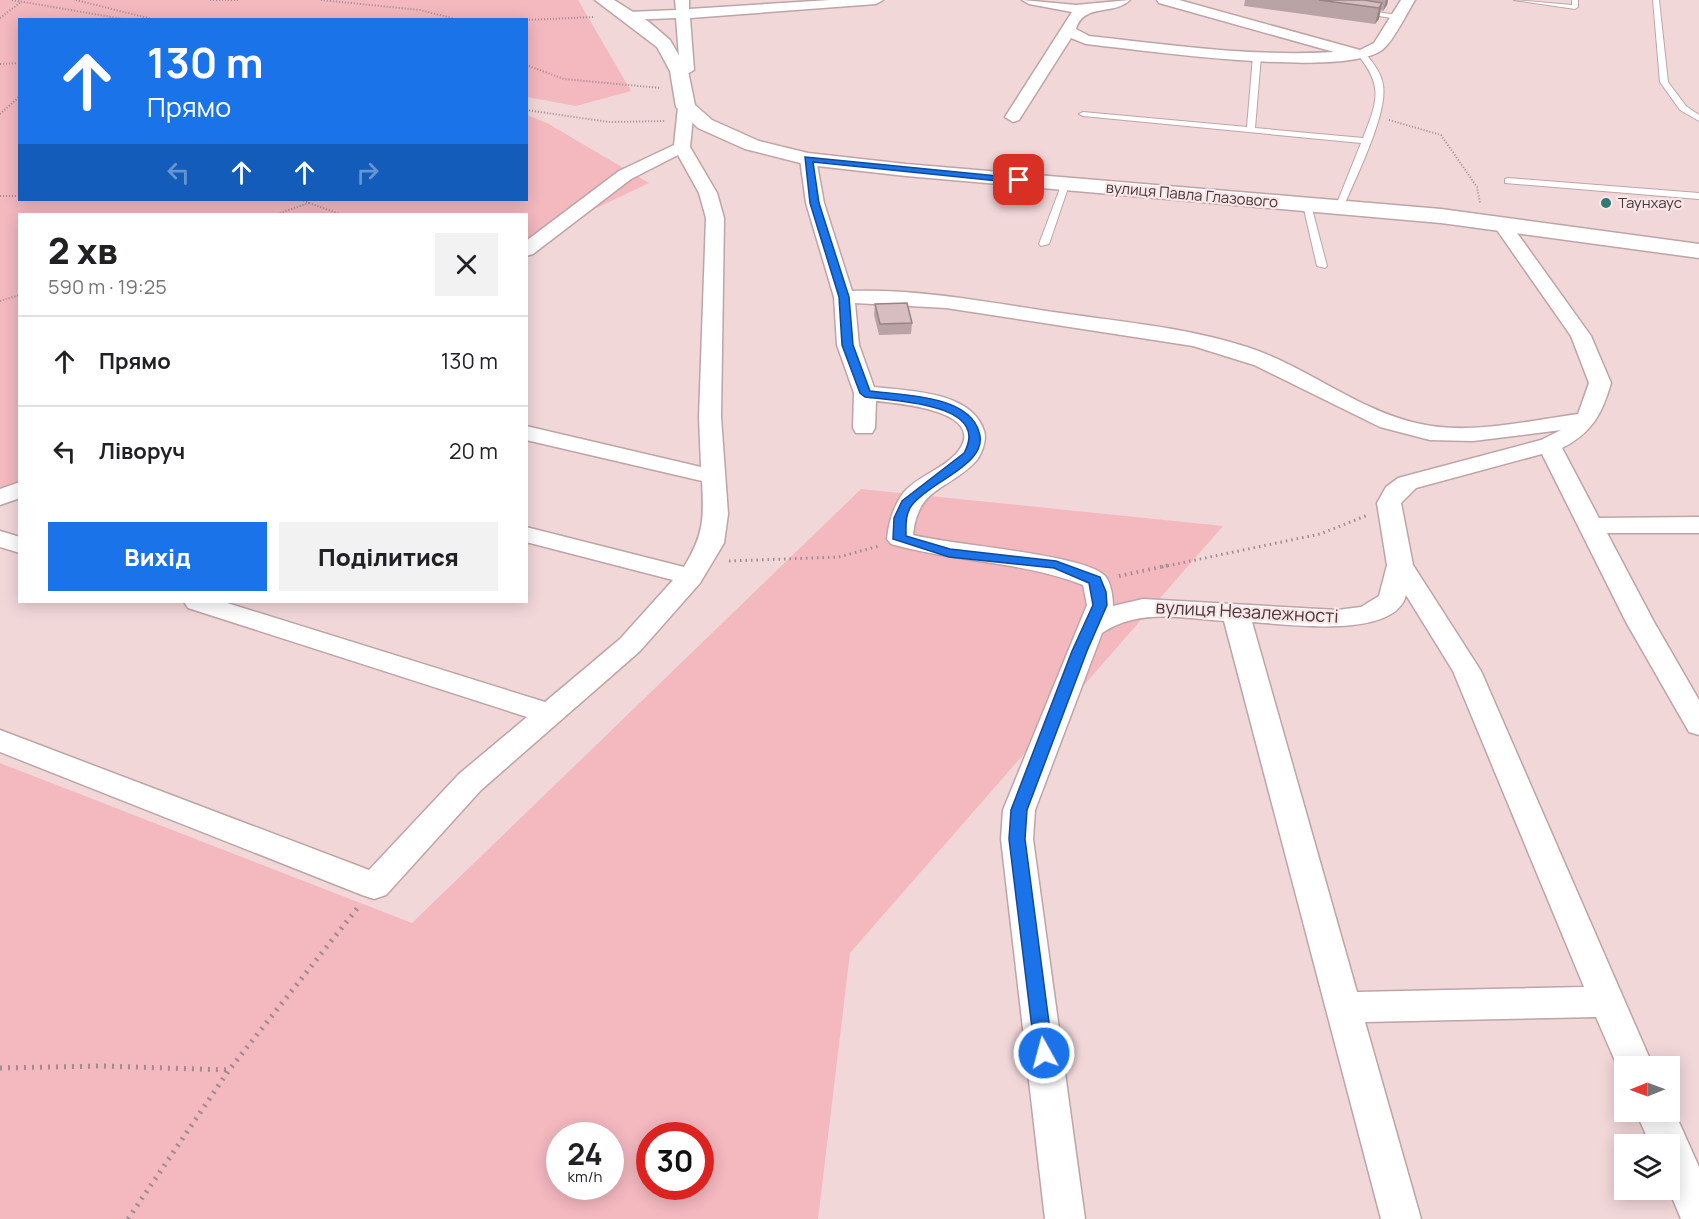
<!DOCTYPE html>
<html lang="uk">
<head>
<meta charset="utf-8">
<style>
  body { margin:0; font-family:Manrope,sans-serif; background:#f2f2f2; color:#202124; height:100vh; display:flex; flex-direction:column; font-size:22px; white-space:nowrap }
  * { box-sizing:border-box; margin:0 }
  p { font-size:20px; color:#757577 }
  .icon { flex:none; width:33px; height:33px; fill:none; stroke:currentColor; stroke-width:2; stroke-linecap:round; stroke-linejoin:round }
  .map { position:relative; flex:1; overflow:hidden }
  .panel { position:absolute; left:18px; top:213px; width:510px; height:390px; display:flex; flex-direction:column; background:#fff; border-radius:0px; box-shadow:0 3px 15px #0003 }
  .panel>* { flex:none }
  .hud { position:absolute; left:18px; top:18px; width:510px; height:183px; border-radius:0px; box-shadow:0 3px 15px #0003; background:#1a73e8; color:#fff; overflow:hidden }
  .needle { width:39px; rotate:269deg }
  .tools { position:absolute; left:1614px; top:1056px; display:grid; gap:12px }
  .tools a { display:grid; place-items:center; width:66px; height:66px; border-radius:0px; background:#fff; box-shadow:0 3px 15px #0003; font-size:30px }
  .speed { position:absolute; left:546px; top:1122px; display:flex; gap:12px; font-size:30px; font-weight:700; text-align:center }
  .speed>* { display:grid; place-content:center; width:78px; height:78px; border-radius:50%; background:#fff; box-shadow:0 3px 15px #0003; line-height:1 }
  .speed small { font-size:15px; font-weight:400 }
  .speed .limit { border:9px solid #d22; background:#fff; color:#111 }
  .pin { position:absolute; display:grid; place-items:center; width:51px; height:51px; color:#fff; margin:-26px; border-radius:12px; box-shadow:0 3px 9px #0006 }
  .me { position:absolute; width:66px; margin:-33px; rotate:353deg; stroke-linejoin:round; filter:drop-shadow(0 0 4px #0008) }
  .turn { display:flex; align-items:center; gap:21px; height:126px; padding:0 30px; font-size:27px }
  .turn .icon { width:78px; height:78px; stroke-width:2.5 }
  .turn b { display:block; font-size:42px; line-height:51px }
  .lanes { display:flex; align-items:center; height:57px; padding:0 30px; background:#0003; justify-content:center; gap:30px; direction:ltr }
  .lanes .off { opacity:.35 }
  .round { display:grid; place-items:center; flex:none; width:63px; height:63px; border-radius:0px; background:#f2f2f2 }
  .overview { display:flex; align-items:center; justify-content:space-between; height:102px; padding:0 30px }
  h1 { font-size:36px; font-weight:800; line-height:45px }
  .action { display:flex; gap:12px; margin-top:auto; padding:12px 30px }
  .action a { flex:1; height:69px; border-radius:0px; background:#1a73e8; color:#fff; font-size:24px; font-weight:800; line-height:69px; text-align:center }
  .action a+a { background:#f2f2f2; color:#202124 }
  ul { padding:0; list-style:none }
  li { display:flex; align-items:center; gap:18px; height:90px; padding:0 30px; border-top:2px solid #e0e0e0 }
  li div { flex:1 }
  li b { display:block; font-size:22px }
  li em { font-style:normal }
  .map>svg:first-child { display:block }
</style>
</head>
<body>
<div class="map">
<svg width="1699" height="1219" viewBox="0 0 1699 1219">
  <rect width="100%" height="100%" fill="#f2d7d9"/>
  <path fill="#f4b8bf" fill-rule="evenodd" d="M0,0H578L631,91L576,106L527,97L526,20H20V200H526L527,115L547,123L649,183L527,241L526,214H20L19,482L0,490Z
    M861,489L1223,526L850,953L818,1219H0V763L412,923ZM560,1136H610V1186H560ZM650,1136H700V1186H650Z"/>
  <g fill="none" stroke-linecap="round" stroke-linejoin="round">
    <g stroke="#bea4a7" stroke-width="2">
      <path id="lane" d="M1514,0L1572,5V0H1578V7L1575,9Z
        M1653,0H1659L1668,82L1686,106L1699,115V121L1680,110L1660,82Z
        M1364,10L1397,15L1400,17L1397,19L1362,13Z
        M1359,53H1365C1373,63 1381,72 1383,85C1388,114 1355,179 1343,208L1339,211L1335,208L1361,143L1083,116L1079,114L1083,112L1247,127L1253,56L1257,54L1261,56L1255,128L1363,138C1377,102 1384,87 1358,55Z
        M1508,178L1699,193V199L1505,183V179Z
        M1062,183L1069,185L1049,244L1041,246L1039,244Z
        M1307,202L1311,205L1327,266L1325,268L1317,266L1303,205Z"/>
    </g>
    <g stroke="#bea4a7" stroke-width="3">
      <path id="street" d="M675,0H689V9L830,0H883L876,4L690,18L694,70L687,74L680,70L676,18L628,20L621,16L628,12L676,10Z
        M1022,0L1076,5L1130,0C1113,16 1083,3 1076,29L1089,36C1170,45 1252,57 1334,52L1159,3L1157,0H1179L1360,50L1374,43L1401,0H1415C1407,13 1393,42 1382,50C1342,79 1142,50 1086,44L1071,38L1019,120L1013,122L1005,117L1072,12L1029,4Z
        M686,102L694,107L690,147L717,193L724,218L721,417L728,514L724,543L700,583L640,651L481,790L386,895L374,899L362,895L0,752V730L369,870L459,774L527,717L188,608L184,602H224L545,702L620,639L673,580L526,542V527L684,567C704,534 704,519 702,481L526,440V426L701,467L699,417L706,218L699,193L678,155L631,179L533,254L526,256V241L619,171L674,145L678,107Z
        M808,154L816,159L824,203L852,291C917,289 981,301 1046,311C1113,321 1181,326 1247,347C1306,366 1356,409 1416,423C1468,436 1526,421 1578,414L1589,383L1571,336L1492,223L1501,218L1507,219L1591,336L1611,383C1602,414 1592,433 1562,448L1599,518L1699,517V533H1607L1654,622L1699,700V735L1689,732L1626,622L1542,454L1416,488L1401,503L1413,565L1481,671L1653,1066H1624V1078L1622,1077L1596,1017L1365,1022L1421,1219H1381L1224,621C1182,618 1139,608 1102,633L1035,810L1033,839L1085,1219H1045L1001,839L1003,810L1087,605L1083,585C1022,561 954,562 891,544L887,539C889,521 893,507 904,492C918,476 941,470 956,454C993,411 897,403 876,401L875,428L872,433H856L853,428L854,393L837,345L834,297L806,203L800,159ZM855,303L946,308L1193,346L1254,365L1380,427L1430,440L1473,441L1561,430L1541,440L1398,478L1386,487L1377,503L1387,565L1379,596L1361,607L1337,610L1143,599L1113,606C1113,598 1111,582 1105,576C1084,554 951,545 913,535C918,486 948,491 976,461C982,454 987,439 984,431C972,391 908,391 874,387L859,345ZM1406,595L1453,671L1584,987L1357,992L1252,622C1286,624 1395,640 1406,595Z
        M20,482V498L0,505V489Z
        M0,531L20,537V553L0,547Z
        M1670,1102L1699,1167V1219H1681L1669,1190L1670,1144H1650L1636,1112H1670Z"/>
    </g>
    <g stroke="#bea4a7" stroke-width="3">
      <path id="secondary" d="M595,0H614L649,22L670,40L688,71L695,105L712,120L759,141L808,153L906,164L1441,209L1699,244V258L1441,223L906,176L808,165L745,149L698,128L676,107L670,71L657,47Z"/>
    </g>
    <path stroke="#9f8c8d" stroke-width="2" stroke-dasharray="1 2" stroke-linecap="butt" d="M12,0L129,20
      M76,0L156,20
      M210,0H239
      M321,0L420,10L459,20
      M0,18L21,2
      M526,20L594,17
      M0,64L20,63
      M526,65L564,79L661,88
      M526,110L609,122L666,121
      M0,114L20,96
      M1389,120L1441,135L1477,187L1480,203
      M0,196H20
      M309,203L340,214
      M277,214L309,203L302,200
      M0,301L20,295"/>
    <path stroke="#9f8c8d" stroke-width="3" stroke-dasharray="1.5 4" stroke-linecap="butt" d="M729,561L839,557L879,546
      M1162,567L1320,534L1368,515"/>
    <path stroke="#9f8c8d" stroke-width="4" stroke-dasharray="1.5 4.5" stroke-linecap="butt" d="M1119,576L1170,565"/>
    <path stroke="#9f8c8d" stroke-width="5" stroke-dasharray="2 6" stroke-linecap="butt" d="M0,1068L101,1066L229,1070
      M128,1219L229,1070L359,906"/>
    <use href="#lane" fill="#fff" fill-rule="evenodd"/>
    <use href="#street" fill="#fff" fill-rule="evenodd"/>
    <use href="#secondary" fill="#fff" fill-rule="evenodd"/>
  </g>
  <path fill="#baa3a5" d="M1245,0H1388L1387,5L1383,11L1380,10L1379,19L1375,24L1244,6Z
    M875,304L912,323L911,334L879,335L874,315Z"/>
  <path fill="#978486" d="M1386,0H1388L1387,5L1383,11Z
    M1382,3L1379,19L1375,24L1379,8Z"/>
  <path fill="#d8bdc0" stroke="#978486" stroke-width="1.5" d="M1319,0H1364L1382,3L1379,8Z
    M907,303L912,323L880,324L875,304Z"/>
  <path fill="#1a73e8" stroke="#114b97" stroke-width="1.5" d="M805,157L1019,178L1024,180L1019,183L813,162L819,203L849,297L853,345L870,391C902,395 969,395 979,432C982,441 979,450 973,457C958,475 926,487 912,505C905,514 906,526 906,536L950,549L1056,561L1100,577L1106,592L1107,605L1087,651L1027,810L1025,839L1053,1053L1051,1059L1044,1061L1038,1059L1035,1053L1009,839L1011,810L1072,651L1093,605L1089,583L1054,568L949,557L893,539L894,518L902,501L964,453C992,403 893,401 865,397L860,393L842,345L839,297L810,203Z"/>
  <circle fill="#307975" stroke="#fbe5e7" stroke-width="2" cx="1606" cy="203" r="6"/>
  <g text-anchor="middle" stroke-width="4.5" stroke-linejoin="round" paint-order="stroke">
    <g font-size="15" fill="#43393a" stroke="#fbe5e7">
      <text transform="translate(1192 195) rotate(5)" y="5">вулиця Павла Глазового</text>
    </g>
    <g font-size="15" fill="#43393a" stroke="#fbe5e7" text-anchor="start">
      <text x="1618" y="208">Таунхаус</text>
    </g>
    <g font-size="18" fill="#43393a" stroke="#fbe5e7">
      <text transform="translate(1247 612) rotate(3)" y="6">вулиця Незалежності</text>
    </g>
  </g>
</svg>
<div class="tools">
<a><svg class="needle" viewBox="-14 -14 28 28"><path d="M0-13l5 13h-10z" fill="#e53935"/><path d="M0 13l5-13h-10z" fill="#757577"/></svg></a>
<a><svg class="icon" aria-label="layers" viewBox="0 0 24 24"><path d="M12 4l9 5-9 5-9-5zM3 14l9 5 9-5"/></svg></a>
</div>
<div class="speed"><div>24<small>km/h</small></div><div class="limit">30</div></div>
<div class="pin" style="left:1019px;top:180px;background:#d93025"><svg class="icon" aria-label="arrive" viewBox="0 0 24 24"><path d="M6 21V4h12l-3 4 3 4H6"/></svg></div>
<svg class="me" style="left:1044px;top:1053px" viewBox="-20 -20 40 40"><circle r="17" fill="#1a73e8" stroke="#fff" stroke-width="3"/><path d="M0-11L8 9 0 5-8 9z" fill="#fff"/></svg>
<div class="hud">
<div class="turn"><svg class="icon" aria-label="ahead" viewBox="0 0 24 24"><path d="M12 20V5M6 11l6-6 6 6"/></svg><div><b>130 m</b>Прямо</div></div>
<div class="lanes"><svg class="icon off" aria-label="left" viewBox="0 0 24 24"><path d="M17 20v-9H6M10 6l-5 5 5 5"/></svg><svg class="icon" aria-label="ahead" viewBox="0 0 24 24"><path d="M12 20V5M6 11l6-6 6 6"/></svg><svg class="icon" aria-label="ahead" viewBox="0 0 24 24"><path d="M12 20V5M6 11l6-6 6 6"/></svg><svg class="icon off" aria-label="right" viewBox="0 0 24 24"><path d="M7 20v-9h11M14 6l5 5-5 5"/></svg></div>
</div>
<section class="panel">
<div class="overview"><div><h1>2 хв</h1><p>590 m · 19:25</p></div><a class="round"><svg class="icon" aria-label="close" viewBox="0 0 24 24"><path d="M6 6l12 12M18 6L6 18"/></svg></a></div>
<ul>
<li><svg class="icon" aria-label="ahead" viewBox="0 0 24 24"><path d="M12 20V5M6 11l6-6 6 6"/></svg><div><b>Прямо</b></div><em>130 m</em></li>
<li><svg class="icon" aria-label="left" viewBox="0 0 24 24"><path d="M17 20v-9H6M10 6l-5 5 5 5"/></svg><div><b>Ліворуч</b></div><em>20 m</em></li>
</ul>
<div class="action"><a>Вихід</a><a>Поділитися</a></div>
</section>
</div>
</body>
</html>
